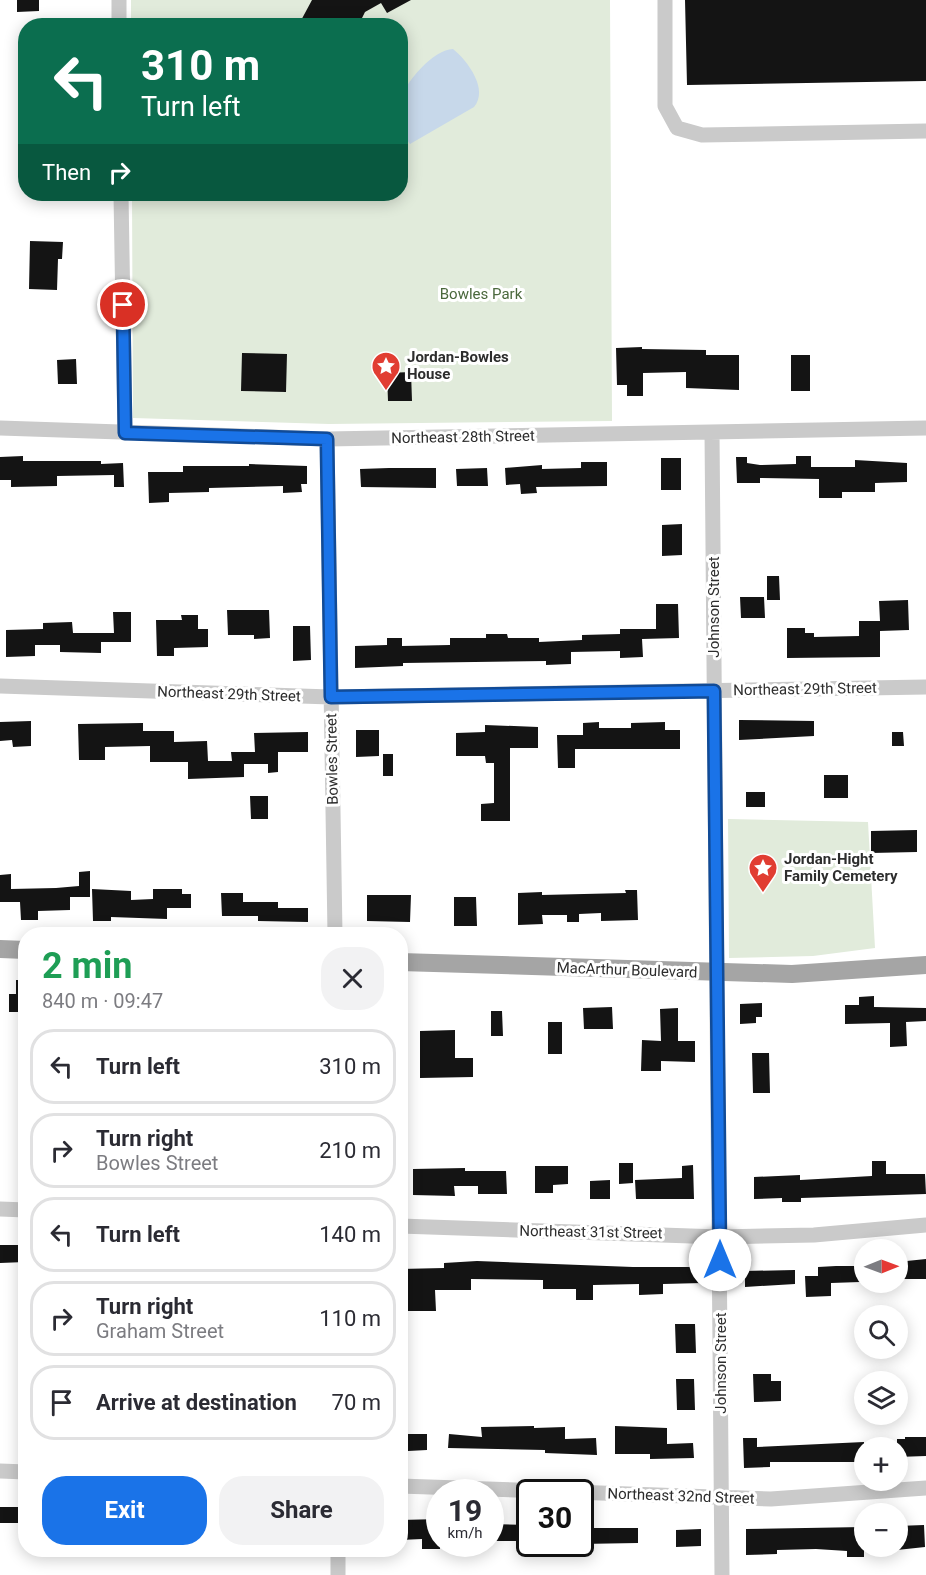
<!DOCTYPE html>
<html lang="en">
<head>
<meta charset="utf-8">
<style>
  body { margin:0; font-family:Roboto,sans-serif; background:#f2f2f3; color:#2b2b33; height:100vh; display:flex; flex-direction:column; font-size:22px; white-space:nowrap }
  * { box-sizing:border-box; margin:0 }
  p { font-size:20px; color:#7c7c81 }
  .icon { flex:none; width:33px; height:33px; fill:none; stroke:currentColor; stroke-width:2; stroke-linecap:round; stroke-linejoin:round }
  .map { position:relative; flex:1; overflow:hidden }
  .sheet { position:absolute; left:18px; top:927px; width:390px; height:630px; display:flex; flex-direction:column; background:#fff; border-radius:24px; box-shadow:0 3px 15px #0003 }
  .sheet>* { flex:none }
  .guide { position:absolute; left:18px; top:18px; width:390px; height:183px; border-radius:24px; box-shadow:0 3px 15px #0003; background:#0b6e4f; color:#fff; overflow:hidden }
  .needle { width:39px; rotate:89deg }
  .controls { position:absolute; left:854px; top:1239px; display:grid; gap:12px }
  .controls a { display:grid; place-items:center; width:54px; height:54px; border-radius:50%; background:#fff; box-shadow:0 3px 15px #0003; font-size:30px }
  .speed { position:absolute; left:426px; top:1479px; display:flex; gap:12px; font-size:30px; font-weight:700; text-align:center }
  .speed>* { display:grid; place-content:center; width:78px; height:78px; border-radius:50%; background:#fff; box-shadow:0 3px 15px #0003; line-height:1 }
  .speed small { font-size:15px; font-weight:400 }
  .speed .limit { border:3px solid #111; border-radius:9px; background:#fff; color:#111 }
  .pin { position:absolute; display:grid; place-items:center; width:51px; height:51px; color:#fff; margin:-26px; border:3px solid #fff; border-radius:50%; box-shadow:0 2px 6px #0007 }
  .me { position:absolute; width:66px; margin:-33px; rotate:0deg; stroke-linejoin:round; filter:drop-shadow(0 0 4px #0008) }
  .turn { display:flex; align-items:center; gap:21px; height:126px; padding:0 24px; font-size:27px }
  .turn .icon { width:78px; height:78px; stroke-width:2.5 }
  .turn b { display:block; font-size:42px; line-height:51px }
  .then { display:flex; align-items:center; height:57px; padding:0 24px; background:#0003; gap:12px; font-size:22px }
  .round { display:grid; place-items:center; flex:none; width:63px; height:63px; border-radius:24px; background:#f2f2f3 }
  .overview { display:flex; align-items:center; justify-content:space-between; height:102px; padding:0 24px }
  h1 { font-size:36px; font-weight:700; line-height:45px; color:#1e9e55 }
  .cta { display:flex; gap:12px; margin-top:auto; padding:12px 24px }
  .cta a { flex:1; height:69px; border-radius:24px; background:#1a73e8; color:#fff; font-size:24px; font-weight:700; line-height:69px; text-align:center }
  .cta a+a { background:#f2f2f3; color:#2b2b33 }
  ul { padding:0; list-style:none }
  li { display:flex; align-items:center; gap:18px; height:75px; margin:0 12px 9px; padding:0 12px; border:3px solid #e1e1e2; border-radius:24px }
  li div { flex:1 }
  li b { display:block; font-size:22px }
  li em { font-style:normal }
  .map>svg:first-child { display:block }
</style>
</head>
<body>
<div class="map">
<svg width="926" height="1575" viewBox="0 0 926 1575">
  <rect width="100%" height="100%" fill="#fff"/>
  <path fill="#e1ebdb" d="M131,0H610L612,421L329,424L133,418L132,194H400V26L131,25Z
    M728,819L868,822L875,948L813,956L729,958Z"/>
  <path fill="#c7d8ea" d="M453,49C468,61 489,90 474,107L410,144L407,140L401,139C400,128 398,112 400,101C405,82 434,49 453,49Z"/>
  <path fill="#141414" d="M17,0H39V11L17,12Z
    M312,0H411L387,13L381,3L365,12L358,26H298Z
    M685,0H926V81L687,85Z
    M30,241L63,242L62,259H58L57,290L29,289Z
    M642,347V349L706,350V355H739V390L686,388V372L643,373V396H627V385H617L616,348Z
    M242,353L287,354L286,392L241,391Z
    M791,355H810V391H791Z
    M76,359L77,384H58L57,360Z
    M411,372L412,401H388L387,373Z
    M23,456V461H101V464L123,463L124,487H114V475L57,476V486L11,487V480H0V457Z
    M796,456H811V467H855V460L907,463V482L875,483V492H842V498H819V479L760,478V483H737L736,457H747V463L760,465L796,464Z
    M661,458H681V490H661Z
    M581,462H607V486L536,487L537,493L521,494L520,484L506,485L505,468L542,465V469L581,468Z
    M249,464L307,466V484H301L302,492L283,493V486L209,488V492L169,493V502L149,503L148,472H183V466H249Z
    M389,468H436V488L361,487L360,469Z
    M487,468L488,486H457L456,469Z
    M682,524V555L662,556V525Z
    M767,576H779L780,600H767Z
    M740,597H764L765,618H741Z
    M908,600L909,630L880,631V657L787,658V628H805V633H814V637L859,636V621H880L879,601Z
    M656,604H678L679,638L642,639L643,657L620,658V651L571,652V664L546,665V661L403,663V666L355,668V646L387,645V638H402V646L450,645V638H486V634H507L508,638H539V642L582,640V635L620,634V629H656Z
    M227,610H269L270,638L254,639V635H228Z
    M113,612H131V642H101V653L60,652V645H35V656L6,657V630L43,629V623L72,622L73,633H114Z
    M181,615H198V629H208V647L174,648V656H157L156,620H182Z
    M293,626H310L311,660L293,661Z
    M739,720L814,721V736L739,740Z
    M31,721V746L13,747L12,740L0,741V722Z
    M599,722V728H631V723L665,722V730H680V749H575V768H558L557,735H583V723Z
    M143,723V731H174V742L207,741L208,761H232L231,752H255L254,733L308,732V752H278V772L268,773V764H244V777L188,779V762H150V746L105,747V760H79L78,724Z
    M485,725L538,727V748H510V821H481V804L494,803V763H486L485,756H456V733L485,732Z
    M356,730H379V756L356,757Z
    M892,732H903L904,746H892Z
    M383,754H393V776H383Z
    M824,775H848V798H824Z
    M746,792H765V807H746Z
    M250,796H268V819H251Z
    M917,830V852L871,853V831Z
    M90,871V897H70V910L38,911V920H21L20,902H0V875L11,874V889L56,888L79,886V872Z
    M92,889L131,891V900L153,899V889H182V894H191V908H167V919L111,917V921H93Z
    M625,890H637L638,920L601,921V913L579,914V922H567V915H542L543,924L518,925V893L542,892V895L626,893Z
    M221,893H243V902H278V908H308V922L258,921V916H222Z
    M367,895H411L410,922L367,921Z
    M454,897H476L477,926H454Z
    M16,980H26V1012H9V994H16Z
    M874,996V1007L926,1008V1021L906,1022L907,1046L890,1047V1023L845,1024V1005H859V997Z
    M762,1003V1017H756V1023L740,1024V1004Z
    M612,1007L613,1029H584L583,1008Z
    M678,1008V1041H695V1062L661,1061V1071H641L642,1040L661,1041L660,1009Z
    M491,1011H502L503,1036H491Z
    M548,1022H562V1054H548Z
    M455,1030V1058H473V1077L420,1078V1031Z
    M752,1053H769L770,1093H753Z
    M872,1161H886V1174H925L926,1194L801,1198V1202H782V1198L754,1199V1177L800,1175V1180L872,1176Z
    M619,1163H633V1183L619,1184Z
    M693,1165L694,1199H636L635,1180L682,1178V1166Z
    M535,1166H568V1184L553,1185V1193H535Z
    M465,1168V1171H506L507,1194H478V1186H454L455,1196L413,1195V1169Z
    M610,1180V1199H590V1181Z
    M0,1245H25V1262L0,1263Z
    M926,1259V1279H897V1262Z
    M477,1261L633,1267H702V1283L663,1284V1294L639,1295V1284L593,1285V1300H576V1289H543V1280L471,1279V1290H435L436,1311H400V1269L444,1268V1263Z
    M836,1266H860V1282L831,1283V1296L806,1297L805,1276H818V1267Z
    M795,1270V1284L745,1287V1271Z
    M675,1324H695L696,1353H676Z
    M753,1374H771V1381H781V1401L754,1402Z
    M676,1379H694L695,1410H677Z
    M534,1426V1428L565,1427V1439L596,1438L597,1455L545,1453V1450L448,1448L449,1434L482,1437L481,1427Z
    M615,1426L667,1428V1444L693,1443L694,1458L650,1459V1454H615Z
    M408,1434H427V1450L408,1451Z
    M905,1437H926V1456L897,1457V1439H905Z
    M743,1438H757V1447L864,1442V1462H770V1467L744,1468Z
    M0,1507H26V1523H0Z
    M440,1519V1549H422V1539L400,1540V1520Z
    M490,1524L530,1525V1548H518V1541H490Z
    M924,1525L925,1547L897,1550V1526Z
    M864,1527V1557H847V1551L816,1549L777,1550V1554L746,1555V1529Z
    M580,1528H638V1543L580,1544Z
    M701,1529V1546L676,1547V1530Z"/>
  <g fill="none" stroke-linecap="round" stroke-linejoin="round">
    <path stroke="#cacaca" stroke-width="15" d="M119,0V26
      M665,0V106L677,128L702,135L926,131
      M121,194L125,433
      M0,428L327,439L926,428
      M712,432L722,1575
      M327,439L335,934
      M0,686L331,697L926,687
      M0,1209L26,1210
      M400,1226L720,1237L814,1235L926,1225
      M0,1471L26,1472
      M400,1486L771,1499L926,1488
      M338,1550V1575"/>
    <path stroke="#a5a5a5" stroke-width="18" d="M0,949L26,950
      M400,962L792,974L926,965"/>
  </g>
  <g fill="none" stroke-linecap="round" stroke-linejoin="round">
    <g stroke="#114b97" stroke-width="15">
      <path id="route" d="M123,305L125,433L327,439L331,697L714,691L720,1260"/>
    </g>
    <use href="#route" stroke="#1a73e8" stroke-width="10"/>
  </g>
  <defs>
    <g id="sight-pin" transform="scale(1.5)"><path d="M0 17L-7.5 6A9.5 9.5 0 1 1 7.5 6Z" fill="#e13d32" stroke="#fff"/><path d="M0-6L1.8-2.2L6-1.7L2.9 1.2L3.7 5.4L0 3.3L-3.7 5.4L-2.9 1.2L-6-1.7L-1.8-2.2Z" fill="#fff"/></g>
  </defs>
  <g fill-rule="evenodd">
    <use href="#sight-pin" x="386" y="366"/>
    <use href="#sight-pin" x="763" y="868"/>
  </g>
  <g text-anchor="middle" stroke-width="6" stroke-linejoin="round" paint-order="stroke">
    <g font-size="15" fill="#4a683c" stroke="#fff">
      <text x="481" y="299">Bowles Park</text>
    </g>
    <g font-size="15" font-weight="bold" fill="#2d2d2d" stroke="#fff" text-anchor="start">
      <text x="407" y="362">Jordan-Bowles<tspan x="407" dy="17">House</tspan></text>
      <text x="784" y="864">Jordan-Hight<tspan x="784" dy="17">Family Cemetery</tspan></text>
    </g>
    <g font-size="15" fill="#2d2d2d" stroke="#fff">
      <text transform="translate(463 437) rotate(-1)" y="5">Northeast 28th Street</text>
      <text transform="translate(714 607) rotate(-90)" y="5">Johnson Street</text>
      <text transform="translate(805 689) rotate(-1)" y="5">Northeast 29th Street</text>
      <text transform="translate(229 694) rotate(2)" y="5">Northeast 29th Street</text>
      <text transform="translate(332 759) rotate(-91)" y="5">Bowles Street</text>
      <text transform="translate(627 970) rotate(2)" y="5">MacArthur Boulevard</text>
      <text transform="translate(591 1232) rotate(1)" y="5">Northeast 31st Street</text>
      <text transform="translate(721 1363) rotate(-90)" y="5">Johnson Street</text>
      <text transform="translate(681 1496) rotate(2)" y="5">Northeast 32nd Street</text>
    </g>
  </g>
</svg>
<div class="controls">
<a><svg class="needle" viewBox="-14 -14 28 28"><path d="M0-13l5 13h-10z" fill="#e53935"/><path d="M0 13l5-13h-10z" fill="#7c7c81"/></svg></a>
<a><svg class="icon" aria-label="search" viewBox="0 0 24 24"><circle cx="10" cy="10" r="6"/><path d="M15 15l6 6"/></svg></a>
<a><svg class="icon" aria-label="layers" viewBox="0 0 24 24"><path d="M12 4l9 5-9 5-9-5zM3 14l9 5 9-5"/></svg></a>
<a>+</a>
<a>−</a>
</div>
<div class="speed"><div>19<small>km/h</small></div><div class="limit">30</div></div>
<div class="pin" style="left:123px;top:305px;background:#d93025"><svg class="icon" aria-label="arrive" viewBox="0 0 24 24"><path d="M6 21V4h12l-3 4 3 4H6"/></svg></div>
<svg class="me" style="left:720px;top:1260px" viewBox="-20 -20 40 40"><circle r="19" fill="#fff"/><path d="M0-13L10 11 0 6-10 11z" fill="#1a73e8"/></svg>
<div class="guide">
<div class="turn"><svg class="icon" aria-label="left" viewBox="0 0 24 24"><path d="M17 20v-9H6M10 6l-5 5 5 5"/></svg><div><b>310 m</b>Turn left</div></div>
<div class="then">Then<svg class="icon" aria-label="right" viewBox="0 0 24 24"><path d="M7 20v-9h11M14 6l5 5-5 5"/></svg></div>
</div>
<section class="sheet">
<div class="overview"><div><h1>2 min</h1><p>840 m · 09:47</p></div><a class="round"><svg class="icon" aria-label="close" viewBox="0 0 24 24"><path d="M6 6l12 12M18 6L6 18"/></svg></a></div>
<ul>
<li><svg class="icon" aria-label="left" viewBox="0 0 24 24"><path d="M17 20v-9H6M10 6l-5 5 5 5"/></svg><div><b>Turn left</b></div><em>310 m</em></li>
<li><svg class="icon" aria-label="right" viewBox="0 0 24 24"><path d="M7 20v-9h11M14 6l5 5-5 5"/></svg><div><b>Turn right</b><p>Bowles Street</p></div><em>210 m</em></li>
<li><svg class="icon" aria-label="left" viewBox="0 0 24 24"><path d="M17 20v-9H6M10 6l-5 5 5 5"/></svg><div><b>Turn left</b></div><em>140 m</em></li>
<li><svg class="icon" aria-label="right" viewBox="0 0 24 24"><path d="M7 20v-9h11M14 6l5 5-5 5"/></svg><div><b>Turn right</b><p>Graham Street</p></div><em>110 m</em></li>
<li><svg class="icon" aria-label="arrive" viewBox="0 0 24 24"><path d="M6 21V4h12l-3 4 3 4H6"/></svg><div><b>Arrive at destination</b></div><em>70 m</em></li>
</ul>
<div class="cta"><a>Exit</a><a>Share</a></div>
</section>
</div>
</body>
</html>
